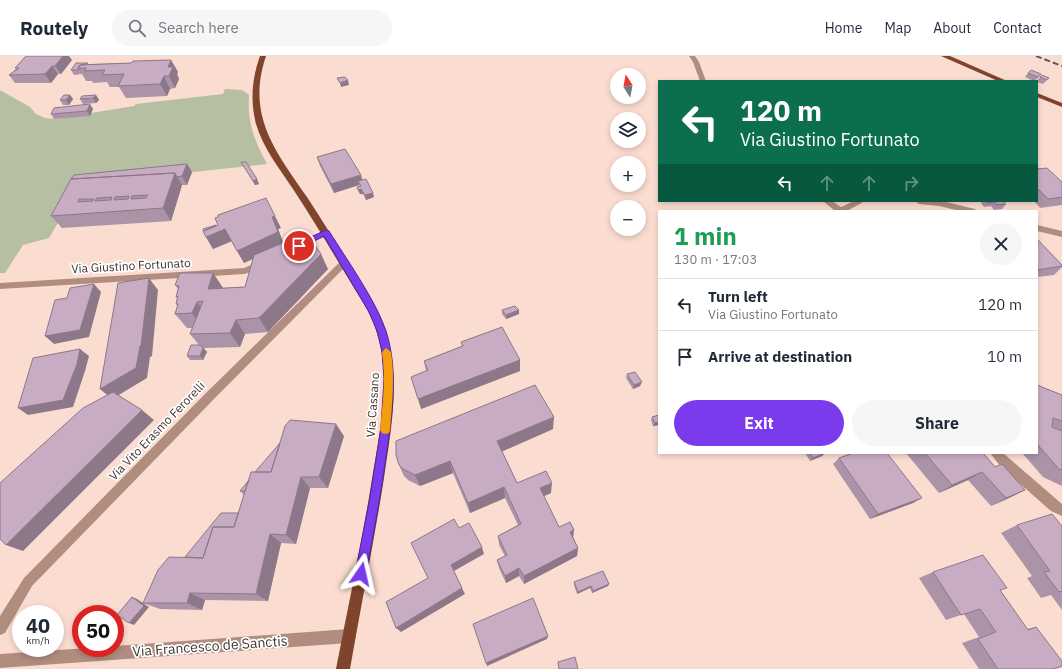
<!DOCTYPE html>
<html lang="en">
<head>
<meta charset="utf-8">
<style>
  body { margin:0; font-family:"IBM Plex Sans",sans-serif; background:#f6f6f7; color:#1f2937; height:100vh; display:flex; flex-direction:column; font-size:15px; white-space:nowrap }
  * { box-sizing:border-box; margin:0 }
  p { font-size:13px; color:#747a83 }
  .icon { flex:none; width:22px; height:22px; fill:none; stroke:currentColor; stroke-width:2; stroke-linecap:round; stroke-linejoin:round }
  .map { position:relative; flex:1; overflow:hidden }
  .sheet { position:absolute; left:658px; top:154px; width:380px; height:244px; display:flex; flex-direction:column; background:#fff; border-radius:0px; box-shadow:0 2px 6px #0003 }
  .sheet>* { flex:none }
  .banner { position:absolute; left:658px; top:24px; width:380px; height:122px; border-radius:0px; box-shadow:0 2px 6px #0003; background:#0b6e4f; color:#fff; overflow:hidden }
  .needle { width:26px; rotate:349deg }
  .tools { position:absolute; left:610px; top:12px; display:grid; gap:8px }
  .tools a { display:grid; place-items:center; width:36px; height:36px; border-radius:50%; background:#fff; box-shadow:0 2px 6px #0003; font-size:20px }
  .speed { position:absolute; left:12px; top:549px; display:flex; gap:8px; font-size:20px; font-weight:700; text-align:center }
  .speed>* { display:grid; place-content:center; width:52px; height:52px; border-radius:50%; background:#fff; box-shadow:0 2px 6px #0003; line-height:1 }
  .speed small { font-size:10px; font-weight:400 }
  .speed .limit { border:6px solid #d22; background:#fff; color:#111 }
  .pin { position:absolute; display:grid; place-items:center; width:34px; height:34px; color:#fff; margin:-17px; border:2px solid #fff; border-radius:50%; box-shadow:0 1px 4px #0007 }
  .me { position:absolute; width:44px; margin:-22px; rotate:11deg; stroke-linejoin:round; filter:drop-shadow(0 0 3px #0008) }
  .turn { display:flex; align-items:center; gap:14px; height:84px; padding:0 16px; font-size:18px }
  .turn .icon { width:52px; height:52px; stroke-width:2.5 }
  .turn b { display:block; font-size:28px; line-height:34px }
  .lanes { display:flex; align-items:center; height:38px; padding:0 16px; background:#0003; justify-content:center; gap:20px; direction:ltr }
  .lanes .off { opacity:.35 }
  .round { display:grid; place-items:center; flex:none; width:42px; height:42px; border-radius:21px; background:#f6f6f7 }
  .summary { display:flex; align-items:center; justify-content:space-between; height:68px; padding:0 16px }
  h1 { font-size:24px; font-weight:700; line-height:30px; color:#1e9e55 }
  .primary-button { display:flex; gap:8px; margin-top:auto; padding:8px 16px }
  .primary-button a { flex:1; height:46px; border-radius:24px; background:#7c3aed; color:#fff; font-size:16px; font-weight:700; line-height:46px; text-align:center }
  .primary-button a+a { background:#f6f6f7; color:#1f2937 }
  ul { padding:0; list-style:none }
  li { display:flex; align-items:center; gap:12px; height:52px; padding:0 16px; border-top:1px solid #e0e1e3 }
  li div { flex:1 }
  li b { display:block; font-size:15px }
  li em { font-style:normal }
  header { display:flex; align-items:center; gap:24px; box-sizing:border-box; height:56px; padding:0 20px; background:#fff; border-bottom:1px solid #e0e1e3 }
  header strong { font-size:19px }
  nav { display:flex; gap:22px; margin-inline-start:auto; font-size:14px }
  .search { width:280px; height:36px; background:#f6f6f7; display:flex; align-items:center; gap:10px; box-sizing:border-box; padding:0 14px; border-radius:22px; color:#747a83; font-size:15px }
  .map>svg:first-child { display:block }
</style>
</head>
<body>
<header>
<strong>Routely</strong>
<div class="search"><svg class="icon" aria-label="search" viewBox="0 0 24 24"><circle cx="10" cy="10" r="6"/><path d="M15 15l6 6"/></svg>Search here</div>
<nav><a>Home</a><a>Map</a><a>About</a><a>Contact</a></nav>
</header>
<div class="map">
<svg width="1062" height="613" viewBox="0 0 1062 613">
  <rect width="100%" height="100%" fill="#fbdcd1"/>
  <path fill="#b6bfa1" d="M225,33L242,34L249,39C247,66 254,84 267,108L81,128L49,182L23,189L5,217H0V34L30,51L36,58L45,62L54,63L134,50L136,48L223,38Z"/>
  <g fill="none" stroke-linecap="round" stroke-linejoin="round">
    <path fill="#b18d80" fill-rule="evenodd" d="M689,0H695L699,6L706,25H700L693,6Z
      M823,145H832L841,151L854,145H865L847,155H835Z
      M915,145H942L975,153L976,155H960L939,150L919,148Z
      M1037,169L1062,175V181L1037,175Z
      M326,174L329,175L330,177L329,179L299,192L295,189L296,187Z
      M263,204L267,207L266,209L245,218L0,233V227L244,212Z
      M344,204L348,207L347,209L214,343L32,530L5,577L0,579V560L24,522L206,337L341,205Z
      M990,397H1003L1062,448V460L1051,455L1001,411Z
      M349,573L354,575L356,580L354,585L349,587L0,612V598L88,592H115V590Z"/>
    <path fill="#80442d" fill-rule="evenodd" d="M260,0H266C246,59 275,95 307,141C323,165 338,191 354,216C366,235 380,254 386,276C401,324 391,374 384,422C374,486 361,549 350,613H336C348,550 362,487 372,423C380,375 392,322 376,274C370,255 358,239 348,222C330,192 312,162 293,133C279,112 263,92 256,68C250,45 252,22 260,0Z
      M941,0H950L1007,25H998Z
      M1037,37L1062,47V51L1037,41Z"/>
    <path stroke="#64544e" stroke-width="2" stroke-dasharray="6 3" stroke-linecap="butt" d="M1036,0L1062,10"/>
  </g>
  <path fill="#ac94a8" d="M72,4L61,18H58L51,27H15L9,19L16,13L15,12Z
    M171,4L178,16L177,18L179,23L175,32L170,33L167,40L126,42L119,31H110L107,26L93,27L92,25H86L82,18L74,19L71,14L89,8L131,7Z
    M1028,17L1041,18L1038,22L1034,25L1025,21Z
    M1040,21L1049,22L1043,28L1037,26V25Z
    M70,39L73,43L69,49H63L60,44Z
    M96,39L99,44L96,47L83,48L80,43Z
    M93,53L90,60L54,63L51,58Z
    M317,101L361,119L362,124L374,141L366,144L363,138H360L357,131L360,130L359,129L334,137L320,110Z
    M241,106L259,128L255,129Z
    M187,108L192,116L187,129H182L171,165L62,172L51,160L71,123Z
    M1037,111L1062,126V149L1040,152L1034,145H1037Z
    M983,145H1003L1006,148L1002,153L994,154L991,150L984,151L981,147Z
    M216,170L281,172L278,173L283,187L328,213L268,276L245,278L240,291L204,292L207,296L203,304H190L187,300L199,289L190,278L192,272H187L175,258L178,250L176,248L177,242L176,241L178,233L175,229L213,217L223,232L245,231L253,203L244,207L232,185L213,193L206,181Z
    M1037,183L1062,209V211L1054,219L1037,221Z
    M502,254L519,258L506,263L502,258Z
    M461,286L520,315L421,353L426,315L424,305L462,290Z
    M627,318L640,330L633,333L626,322Z
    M1037,329L1062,339V430L1043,421L1023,398L1021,397H1037Z
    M659,359V369L653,370L651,364L652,361Z
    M553,373L502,395L517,427L551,437L544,440L559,471L574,474L573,481L578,492L577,500L524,528L519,520L506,527L499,512L497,504L505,500L499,489L498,480L518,469L505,442L470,457L453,417L420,430L408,424L404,420L399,409Z
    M344,380L328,432H310L296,488L281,487L268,545L205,544L202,554L160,553L143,547L185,501L238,457L244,438H243L240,435L255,416Z
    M805,397H825L822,400L810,405Z
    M906,397H983L995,411L1025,434L1009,442L991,450L968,424L939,437Z
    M839,402L913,447L870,463L833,408Z
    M1017,469L1062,470V554L1051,539L1041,542L1027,522L1032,520L1001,477Z
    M933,516L1000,534L1027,573L1036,571L1054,613H979L962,587L979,581L964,558L946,564L919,522Z
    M574,526L608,530L592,537L590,532L577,538L574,529Z"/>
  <path fill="#8c7888" d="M63,0H69L72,4L61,18L55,10Z
    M171,4L178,16L177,18L179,23L175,32L169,20L168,11Z
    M52,10L58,18L51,27L45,18Z
    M164,20L170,33L167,40L160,28Z
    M348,24L349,29L341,31L340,27Z
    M70,39L73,43L69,49L66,44Z
    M96,39L99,44L96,47L93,42Z
    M90,48L93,53L90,60L87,55Z
    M187,108L192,116L187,129L182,120Z
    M175,117L182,129L171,165L163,152Z
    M361,119L363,127L358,125L359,129L334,137L331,128Z
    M257,123L259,128L255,129L253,125Z
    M361,133L363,138H360L358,134Z
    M373,137L374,141L366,144L365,139Z
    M275,160L281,172L278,173L284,188L244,207L237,195L272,161Z
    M218,173H225L232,185L213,193L206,181Z
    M321,198L328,213L268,276L259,262Z
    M213,217L223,232L218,248L208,233Z
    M149,222L158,234L152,300L150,301L147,322L112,343L100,333Z
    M94,228L101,236L89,281L54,288L45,280Z
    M197,246L208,261L203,272L192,257Z
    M519,254V258L506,263V259Z
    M236,264L245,278L240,291L230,277Z
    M203,292L207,296L203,304L200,300Z
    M80,293L89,300L85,315L73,351L28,359L18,352Z
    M520,304V315L421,353L418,343Z
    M642,326L640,330L633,333L634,329Z
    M142,354L154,364L23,495L6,489Z
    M554,361L553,373L499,397L497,385Z
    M659,366V369L653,370L655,367Z
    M336,368L344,380L328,432L319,421Z
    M825,397L822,400L810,405L813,402Z
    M450,405L453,417L420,430L415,419Z
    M982,416L968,424L939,437L952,429Z
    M301,421L310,432L296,488L286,479Z
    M552,427L551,437L539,442L540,432Z
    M504,431L505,442L470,457L468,447Z
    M1025,434L1009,442L991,450L1006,442Z
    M922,442L913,447L870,463L878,458Z
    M574,474L573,483L570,476Z
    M270,478L281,487L268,545L256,538Z
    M482,491L484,498L454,515L451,509Z
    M578,492L577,500L524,528V520Z
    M519,512V520L506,527L505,520Z
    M609,528L608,530L592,537L593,535Z
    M591,530L590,532L577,538L578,536Z
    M462,532L465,538L401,576L396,572Z
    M190,537L205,544L202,554L187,547Z
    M132,541L137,543L149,551L134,569L129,567Z
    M548,580L547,583L487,610L486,607Z"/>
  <path fill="#c8acc3" stroke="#8c7888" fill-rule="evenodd" d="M26,0H63L55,10H52L45,18L9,19L19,12H15Z
    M171,4L168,11H173L169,20H164L160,28L118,30L124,18L102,19L105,14L85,15L86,12H78L80,9L131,7L133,5Z
    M76,7H88L87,8L80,9L78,12L79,14H71Z
    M1031,14L1041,18L1038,21L1028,17Z
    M1042,19L1049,22L1046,24L1040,21Z
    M345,21L348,24L340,27L337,22Z
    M64,39H70L66,44H60Z
    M96,39L93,42L80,43L82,40Z
    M90,48L87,55L51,58L54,52Z
    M345,93L361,119L331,128L317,101Z
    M241,106H246L257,123L253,125Z
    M187,108L182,120L177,121L175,117L71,123L74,119Z
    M1047,112L1062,126V141L1048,143L1037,132V113Z
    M175,117L163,152L51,160L71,123ZM148,139L146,142L131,143L132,140ZM129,140L128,143L114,144L115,141ZM112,141L111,144L95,145L97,142ZM79,143H94L93,145L78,146Z
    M366,123L373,137L365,139L361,133L358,134L357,131L361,130L358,125Z
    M266,142L275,160L272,161L278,176L237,195L225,173L206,181L203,175L218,169L215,162L218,161V159Z
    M986,145H1003L1006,148L997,149L995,146L987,147Z
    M216,169V170L204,175L203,173Z
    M306,177L321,198L259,262L236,264L230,277L190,278L203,245L197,246L192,257L175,258L178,248H176L178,240L176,241L179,230L175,229L180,217H213L208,233L245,231L254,199Z
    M1037,183L1062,209V210L1037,214Z
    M149,222L141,290H140L136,312L100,333L118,227Z
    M94,228L80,274L45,280L55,244L67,242L70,232Z
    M515,250L519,254L506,259L502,254Z
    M502,271L520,304L418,343L411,321L428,314L424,305L463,290L461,286Z
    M191,289H200L203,292L200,300H187Z
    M80,293L77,308L63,344L18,352L33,302Z
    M635,316L642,326L634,329L627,318Z
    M535,329L554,361L497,385L517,427L546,415L552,427L540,432L559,471L570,466L574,474L570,476L578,492L524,520L519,512L505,520L497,504L507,499L498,480L521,468L504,431L468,447L450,405L415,419L403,413L399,409L396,399V385Z
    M1037,329L1062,339V365L1053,362L1052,371L1062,375V414L1059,413L1037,388Z
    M113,336L142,354L6,489L0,483V427L83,352Z
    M659,359V366L655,367L652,361Z
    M290,364L336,368L319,421H301L286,479L270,478L256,538L190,537L187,547H143L158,514L169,501L203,502L213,471H234L251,416H271L285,370Z
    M280,387L271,416H255Z
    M810,397H825L813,402Z
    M853,397H887L922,442L878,458L839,402Z
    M925,397H983L995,411L1002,408L1025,434L1006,442L982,416L952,429Z
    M249,424L245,435H240Z
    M221,457H238L234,471H213L203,502L185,501Z
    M1052,458L1062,470V535L1059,536L1044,516L1050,515L1017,469Z
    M454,463L459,472L469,467L482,491L451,509L462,532L396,572L386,546L428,522L411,487Z
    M983,499L1007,532L1000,534L1028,574L1036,571L1062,605V610L1054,613H998L978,583L996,576L980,553L961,559L933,516Z
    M603,515L609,528L593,535L591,530L578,536L574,526Z
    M132,541L144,550L129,567L117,559Z
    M533,542L548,580L486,607L473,568Z
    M575,601L578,613H559L558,606Z"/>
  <path fill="#7c3aed" stroke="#51269a" d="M326,174L329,175C347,204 375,243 386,275C399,315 392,360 386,401C381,440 373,479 366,518L365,522L361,524L357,522L355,518L370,441L381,371L384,323L382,295L377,275L369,256L324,180L302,191H296L295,190L296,188Z"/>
  <path fill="#f59e0b" d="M386,292L391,296C395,322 392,347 390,374L389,377L385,378L382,377L380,374C383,347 386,322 382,296Z"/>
  <g text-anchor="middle" stroke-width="3.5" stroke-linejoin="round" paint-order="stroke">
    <g font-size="12" fill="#413530" stroke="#fff">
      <text transform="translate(131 210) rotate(-3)" y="4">Via Giustino Fortunato</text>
      <text transform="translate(373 349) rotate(-86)" y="4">Via Cassano</text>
      <text transform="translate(157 375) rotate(-46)" y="4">Via Vito Erasmo Ferorelli</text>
    </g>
    <g font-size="14" fill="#413530" stroke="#fff">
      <text transform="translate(210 590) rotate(-4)" y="5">Via Francesco de Sanctis</text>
    </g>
  </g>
</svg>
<div class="tools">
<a><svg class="needle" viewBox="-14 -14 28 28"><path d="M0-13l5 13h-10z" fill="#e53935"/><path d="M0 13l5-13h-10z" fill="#747a83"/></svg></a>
<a><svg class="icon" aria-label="layers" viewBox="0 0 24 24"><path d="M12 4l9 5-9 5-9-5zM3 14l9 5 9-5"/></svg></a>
<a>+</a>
<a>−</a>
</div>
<div class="speed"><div>40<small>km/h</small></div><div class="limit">50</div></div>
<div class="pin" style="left:299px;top:190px;background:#d93025"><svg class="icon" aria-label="arrive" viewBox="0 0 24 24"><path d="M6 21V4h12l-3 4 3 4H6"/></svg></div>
<svg class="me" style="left:361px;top:518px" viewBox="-20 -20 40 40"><path d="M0-17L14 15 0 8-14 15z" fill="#7c3aed" stroke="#fff" stroke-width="4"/></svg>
<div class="banner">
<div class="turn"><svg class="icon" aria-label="left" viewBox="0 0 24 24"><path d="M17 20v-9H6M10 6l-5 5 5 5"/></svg><div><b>120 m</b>Via Giustino Fortunato</div></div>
<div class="lanes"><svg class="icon" aria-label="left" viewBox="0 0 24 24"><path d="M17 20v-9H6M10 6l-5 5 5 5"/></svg><svg class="icon off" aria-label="ahead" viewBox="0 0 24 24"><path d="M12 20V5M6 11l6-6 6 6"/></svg><svg class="icon off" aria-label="ahead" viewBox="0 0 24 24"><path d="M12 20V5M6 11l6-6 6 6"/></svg><svg class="icon off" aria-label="right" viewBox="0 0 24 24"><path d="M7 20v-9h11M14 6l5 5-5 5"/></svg></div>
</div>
<section class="sheet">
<div class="summary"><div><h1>1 min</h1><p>130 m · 17:03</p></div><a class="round"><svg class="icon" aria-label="close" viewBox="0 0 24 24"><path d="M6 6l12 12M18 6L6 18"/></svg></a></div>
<ul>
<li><svg class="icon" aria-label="left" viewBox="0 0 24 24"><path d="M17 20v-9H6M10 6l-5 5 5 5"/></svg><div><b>Turn left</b><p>Via Giustino Fortunato</p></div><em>120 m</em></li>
<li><svg class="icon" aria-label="arrive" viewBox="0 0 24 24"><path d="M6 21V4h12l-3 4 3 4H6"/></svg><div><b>Arrive at destination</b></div><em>10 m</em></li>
</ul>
<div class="primary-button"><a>Exit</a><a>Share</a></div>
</section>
</div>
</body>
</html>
